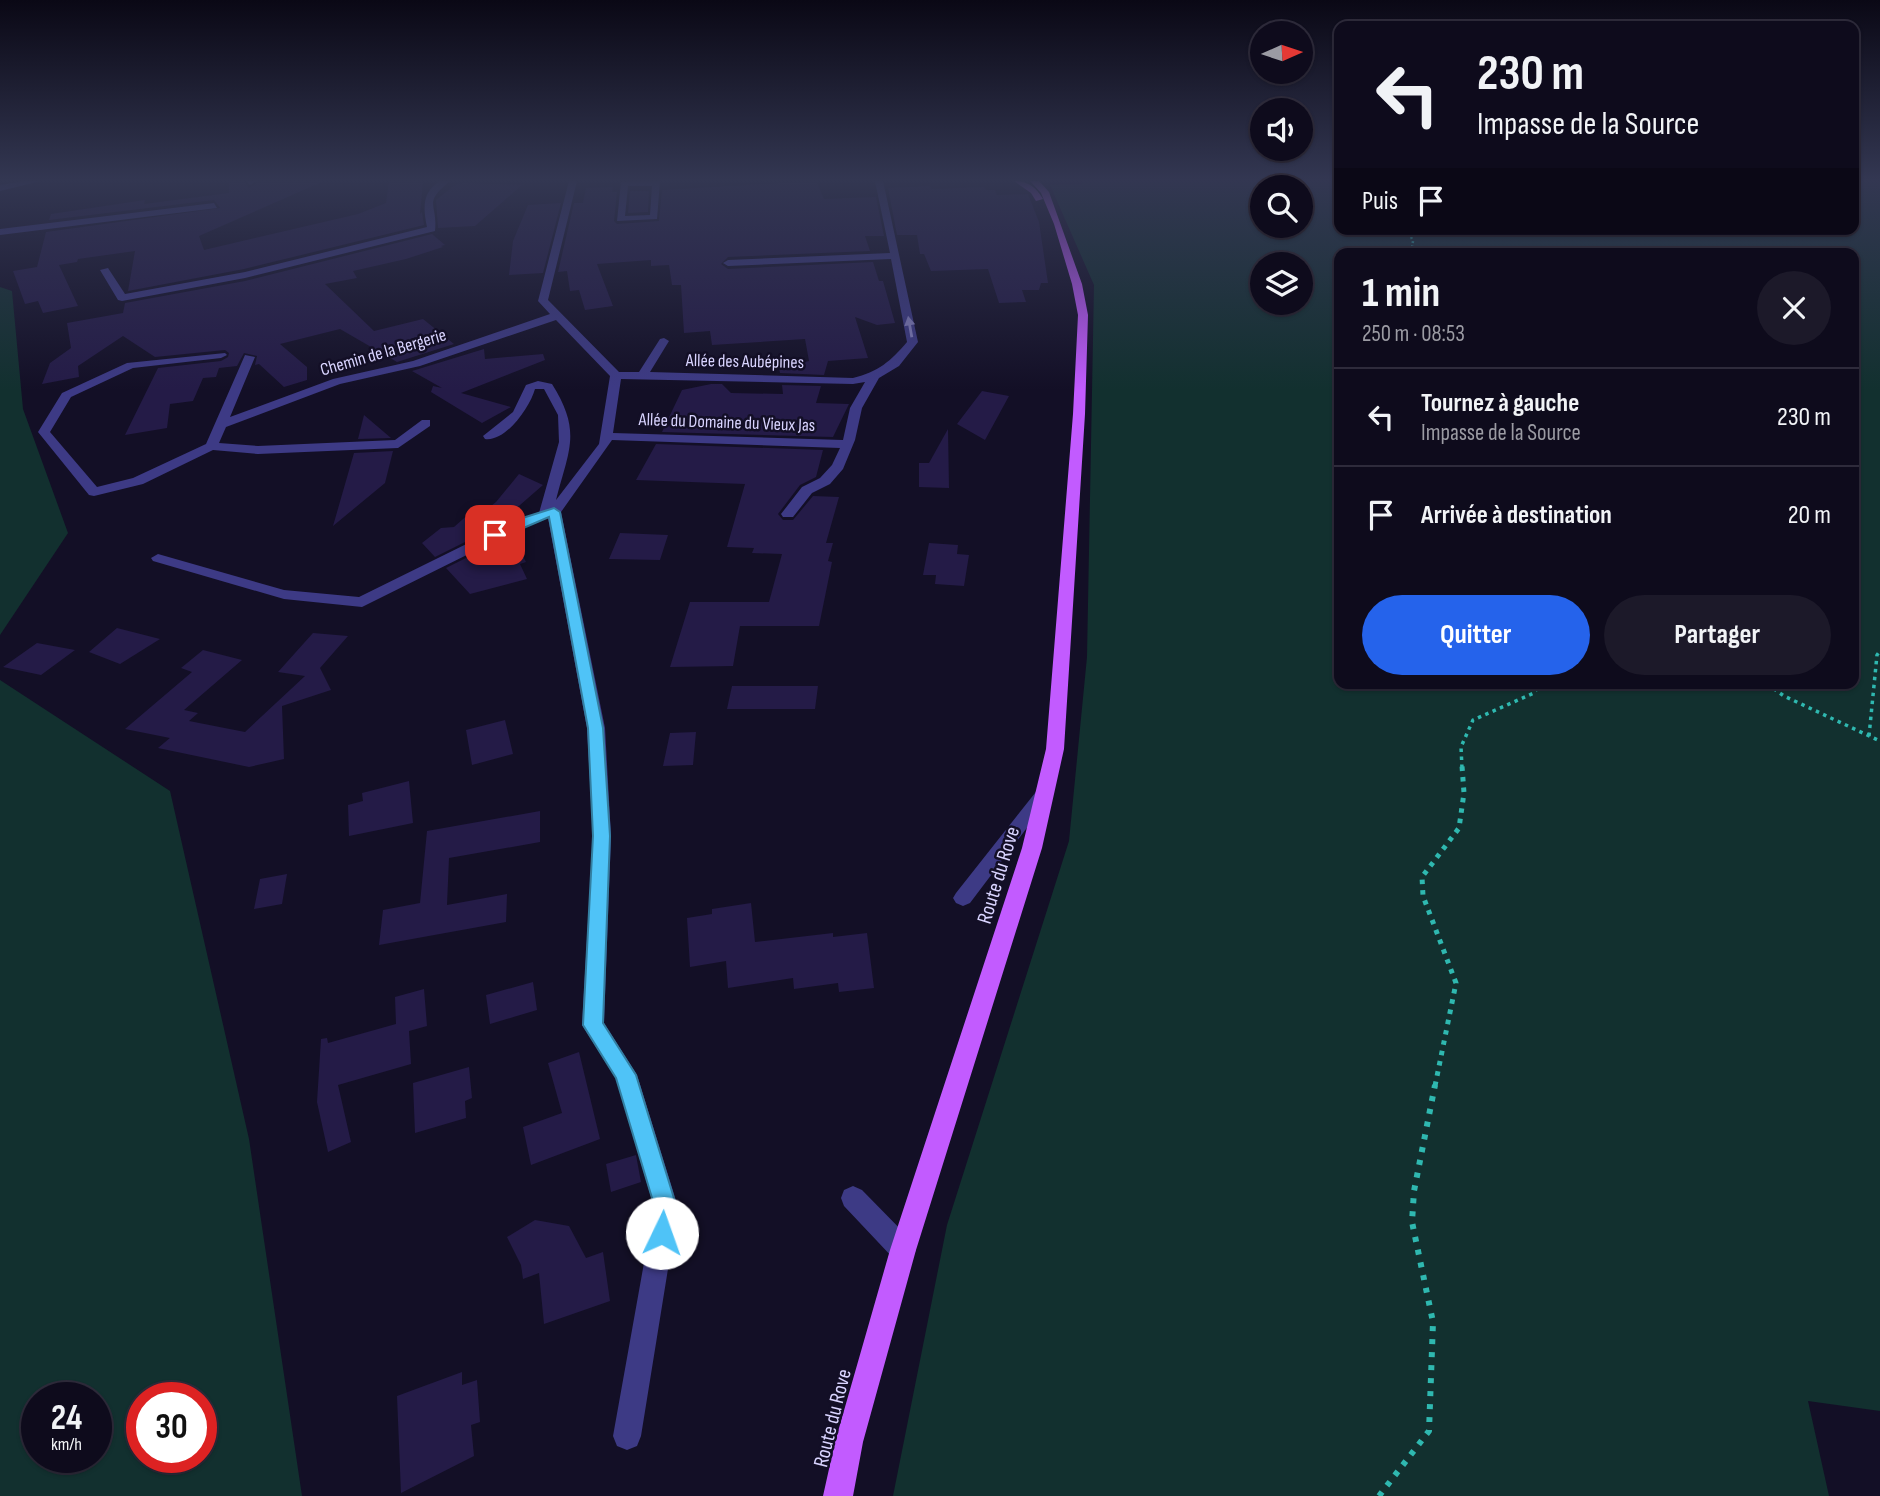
<!DOCTYPE html>
<html lang="fr">
<head>
<meta charset="utf-8">
<style>
  body { margin:0; font-family:"Sofia Sans Condensed",sans-serif; background:#1c1929; color:#f1f3f6; height:100vh; display:flex; flex-direction:column; font-size:26px; white-space:nowrap }
  * { box-sizing:border-box; margin:0 }
  p { font-size:23px; color:#9b9ba3 }
  .icon { flex:none; width:38px; height:38px; fill:none; stroke:currentColor; stroke-width:2; stroke-linecap:round; stroke-linejoin:round }
  .map { position:relative; flex:1; overflow:hidden }
  .side { position:absolute; left:1334px; top:248px; width:525px; height:441px; display:flex; flex-direction:column; background:#0e0b1c; border-radius:14px; box-shadow:0 2px 5px #0004,0 0 0 2px #2e2b3b }
  .side>* { flex:none }
  .banner { position:absolute; left:1334px; top:21px; width:525px; height:214px; border-radius:14px; box-shadow:0 2px 5px #0004,0 0 0 2px #2e2b3b; background:#0e0b1c; color:#f1f3f6; overflow:hidden }
  .needle { width:46px; rotate:87deg }
  .buttons { position:absolute; left:1250px; top:21px; display:grid; gap:14px }
  .buttons a { display:grid; place-items:center; width:63px; height:63px; border-radius:50%; background:#0e0b1c; box-shadow:0 2px 5px #0004,0 0 0 2px #2e2b3b; font-size:35px }
  .speed { position:absolute; left:21px; top:1382px; display:flex; gap:14px; font-size:35px; font-weight:700; text-align:center }
  .speed>* { display:grid; place-content:center; width:91px; height:91px; border-radius:50%; background:#0e0b1c; box-shadow:0 2px 5px #0004,0 0 0 2px #2e2b3b; line-height:1 }
  .speed small { font-size:18px; font-weight:400 }
  .speed .limit { border:10px solid #d22; background:#fff; color:#111 }
  .pin { position:absolute; display:grid; place-items:center; width:60px; height:60px; color:#fff; margin:-30px; border-radius:14px; box-shadow:0 4px 10px #0006 }
  .me { position:absolute; width:77px; margin:-38px; rotate:3deg; stroke-linejoin:round; filter:drop-shadow(0 0 5px #0008) }
  .turn { display:flex; align-items:center; gap:24px; height:147px; padding:0 28px; font-size:32px }
  .turn .icon { width:91px; height:91px; stroke-width:2.5 }
  .turn b { display:block; font-size:49px; line-height:60px }
  .then { display:flex; align-items:center; height:66px; padding:0 28px; background:#0003; gap:14px; font-size:26px }
  .round { display:grid; place-items:center; flex:none; width:74px; height:74px; border-radius:37px; background:#1c1929 }
  .head { display:flex; align-items:center; justify-content:space-between; height:119px; padding:0 28px }
  h1 { font-size:42px; font-weight:700; line-height:52px }
  .button { display:flex; gap:14px; margin-top:auto; padding:14px 28px }
  .button a { flex:1; height:80px; border-radius:42px; background:#2563eb; color:#fff; font-size:28px; font-weight:700; line-height:80px; text-align:center }
  .button a+a { background:#1c1929; color:#f1f3f6 }
  ul { padding:0; list-style:none }
  li { display:flex; align-items:center; gap:21px; height:98px; padding:0 28px; border-top:2px solid #2e2b3b }
  li div { flex:1 }
  li b { display:block; font-size:26px }
  li em { font-style:normal }
  .map>svg:first-child { display:block }
</style>
</head>
<body>
<div class="map">
<svg width="1880" height="1496" viewBox="0 0 1880 1496">
  <rect width="100%" height="100%" fill="#130f26"/>
  <path fill="#12302f" fill-rule="evenodd" d="M1083,181H1339V229H1853V181H1880V1411L1808,1401L1829,1496H893L947,1225L1069,841L1087,657L1094,285L1050,185L1082,184ZM1262,187H1300V226H1262ZM1339,254H1853V684H1339ZM1262,264H1300V303H1262Z
    M0,287L12,291L23,409L68,533L0,635Z
    M0,680L170,791L249,1139L302,1496H0ZM37,1398H96V1458H37ZM142,1398H201V1458H142Z"/>
  <path fill="#241b47" d="M229,181H244L249,188L259,181H324L199,236L204,250L358,214L386,203L389,181H423L420,214L422,212L424,225L244,269L128,291L135,251L78,259L77,262L59,265L78,306L43,313L38,301L25,304L13,271L37,267L46,232L220,208L214,200L49,220L51,214L145,200L144,204L229,193Z
    M816,181L824,199L876,197L884,236H865L870,251L728,257L721,264L728,269L873,262L879,281H883L895,323L877,325L855,317L868,358L828,361L824,375L780,373L779,368L809,361L805,339L712,345L710,331L684,333L681,285H672L669,265L651,266V260L597,264L613,306L585,310L579,290L570,291L567,271L558,272L574,203H583L586,188L613,187L612,192H617L614,221L617,224L659,221L662,190Z
    M456,184L463,183L522,185L475,226L438,228L436,200Z
    M930,186L932,189L984,187L986,190H995L997,195L1028,194L1039,222L1048,283H1041L1039,290H1022L1026,302L999,303L988,269L931,271L924,254H920L917,235H897L888,188Z
    M630,191H649L648,212L628,213Z
    M561,203L543,273L509,275L513,241L528,205Z
    M432,234L445,245L441,246L443,247L406,259L353,271L357,278L325,284L374,331L423,319L454,344L397,362L340,329L280,344L307,367V380L284,387L259,364L255,365L257,356L244,353L237,366L219,368L216,377L203,378L193,401L170,404L167,428L125,435L158,368L221,361L228,357L229,353L225,350L155,357L123,336L78,366L79,377L42,384L50,363L71,348L67,323L123,313L125,303L245,281Z
    M484,349L485,359L543,354L545,360L461,393L511,407L482,423L431,392L433,386L442,388L412,371Z
    M711,384H722L731,393L783,394L782,385L821,386L816,403L849,404L833,437L662,432L682,390Z
    M982,391L1009,396L985,440L957,424Z
    M364,415L391,438L358,439Z
    M948,429L949,488L919,487V463H929Z
    M656,444L823,450L816,477L800,485L778,514L783,520H793L813,496L839,497L826,543H833L828,561L832,562L819,626H740L733,666L670,667L690,602H769L782,554L752,553L754,548L727,547L745,484L636,480Z
    M393,451L385,483L333,526L354,453Z
    M519,474L543,485L504,519L505,522L435,557L422,543L441,528L454,527L471,512L481,514L496,502Z
    M620,533L668,535L660,560L609,559Z
    M512,535L526,562L520,564L527,579L470,594L446,568Z
    M929,543L958,545L957,554L969,555L964,586L935,584L936,575H923Z
    M117,628L160,639L120,664L89,652Z
    M313,633L348,636L320,668L331,690L282,706L284,759L249,767L158,748L183,727L170,738L125,729L192,672L181,668L203,650L242,660L184,710L198,713L189,721L245,732L305,676L278,672Z
    M37,643L75,650L41,675L3,667Z
    M732,686H818L815,709H727Z
    M505,720L513,754L472,765L466,730Z
    M696,732L693,765L663,766L670,733Z
    M409,781L413,823L349,836L348,805L363,801L362,793Z
    M540,811V842L449,858L447,905L507,894L506,922L379,945L383,910L420,903L427,831Z
    M287,874L282,904L254,909L260,879Z
    M751,903L755,942L833,933V937L867,933L874,988L839,992L838,983L794,989L793,978L728,988L726,961L690,967L687,918L712,914V909Z
    M533,982L537,1010L490,1024L486,995Z
    M424,989L427,1026L409,1031L411,1064L338,1085L351,1142L328,1152L317,1102L321,1039L327,1038L328,1043L396,1024L395,997Z
    M579,1052L600,1139L531,1165L523,1127L562,1113L548,1063Z
    M469,1067L472,1098L465,1101L466,1118L415,1133L413,1083Z
    M636,1155L641,1182L611,1192L606,1164Z
    M535,1220L569,1226L586,1258L603,1252L610,1301L544,1324L539,1273L523,1279L521,1265L507,1237Z
    M462,1372V1385L477,1380L480,1422L471,1425L474,1456L401,1493L397,1396Z"/>
  <g fill="none" stroke-linecap="round" stroke-linejoin="round">
    <path stroke="#2fb8b0" stroke-width="2.5" stroke-dasharray="2 2.5" stroke-linecap="butt" d="M1407,229L1413,241L1411,254"/>
    <path stroke="#2fb8b0" stroke-width="3.5" stroke-dasharray="3.5 4.5" stroke-linecap="butt" d="M1767,684L1784,696L1880,741
      M1869,736L1877,655L1880,651
      M1462,768L1461,747L1473,720L1534,693L1540,684"/>
    <path stroke="#2fb8b0" stroke-width="5" stroke-dasharray="4.5 6" stroke-linecap="butt" d="M1435,1086L1456,983L1423,896L1422,877L1459,828L1464,793L1462,766"/>
    <path stroke="#2fb8b0" stroke-width="6" stroke-dasharray="5 8" stroke-linecap="butt" d="M1379,1496L1429,1431L1433,1322L1412,1222L1414,1191L1435,1085"/>
    <path fill="#3d3a85" fill-rule="evenodd" d="M24,181H41L0,191V185Z
      M247,181H257L250,185Z
      M440,181H450C422,204 438,203 435,231L245,278L122,301L118,300L100,270L108,268L125,294L245,272L427,227C423,208 422,192 440,181Z
      M569,181H577L548,300L619,372H639L660,339L664,338L669,341L650,372L853,378C878,372 891,361 907,342L891,259L728,266L723,263L728,260L890,253L875,181H883L918,342L899,366L879,378L862,408L855,440L843,469L830,484L812,493L793,517H783L781,514L802,487L820,478L832,465L840,448L612,440L561,512L605,728L611,836L604,1023L637,1075L678,1207L641,1436L637,1446L627,1450L617,1446L613,1436L654,1207L616,1078L582,1025L593,836L587,728L548,518L523,527L362,607L284,599L153,561L151,558L158,554L284,590L359,597L513,521L539,513L559,442L558,415L544,389H535C530,407 506,442 485,439L483,436L513,412L526,385L538,381L552,384C582,432 569,449 556,500L599,444L610,376L556,320L420,366L340,384L226,427L219,443L258,446L395,440L422,420H430V426L398,448L258,454L213,450L143,484L94,496L89,495L38,432L62,393L127,363L225,353L227,355L221,358L133,368L71,397L50,432L97,487L133,478L206,444L245,355L255,357L230,417L333,379L413,361L550,314L538,301ZM621,379L853,384L865,382L850,408L843,440L613,433Z
      M660,181L657,219L617,221L621,182ZM628,186H652L650,215L625,216Z
      M214,203L217,208L0,235V229Z
      M1045,786L1051,788L1054,792L1051,796L970,903L963,906L956,903L953,898L956,893L1039,788Z
      M853,1186L862,1190L912,1241L916,1250L912,1259L903,1263L894,1259L844,1206L841,1198L844,1190Z"/>
    <path fill="#c25bff" fill-rule="evenodd" d="M1014,181C1028,181 1036,187 1043,199L1036,201L1031,193Z
      M1030,181H1039L1049,192L1082,284L1088,315L1085,414L1064,749L1042,848L916,1250L863,1442L853,1496H823L835,1442L890,1250L1022,848L1046,749L1073,414L1078,315L1072,284L1054,224L1041,193Z"/>
  </g>
  <defs><path id="oneway-solid" d="M-6-.8H1V-3.2L6.5 0L1 3.2V.8H-6Z" transform="scale(1.75)"/></defs>
  <use fill="#837fbc" href="#oneway-solid" transform="translate(910 327) rotate(-100)"/>
  <linearGradient id="sky" x2="0" y2="1"><stop stop-color="#0a0815"/><stop offset="0.46" stop-color="#333752"/><stop offset="1" stop-color="#333752" stop-opacity="0"/></linearGradient>
  <rect width="1880" height="390" fill="url(#sky)"/>
  <path fill="#4fc3f7" stroke="#337fa1" stroke-width="2" d="M554,508L560,512L603,728L610,836L603,1023L636,1075L677,1208L670,1241L662,1244L654,1241L650,1233L655,1208L616,1078L583,1025L593,836L588,728L549,517L500,538H491L489,535L513,521Z"/>
  <g text-anchor="middle" stroke-width="5" stroke-linejoin="round" paint-order="stroke">
    <g font-size="18" fill="#d9d4ff" stroke="#130f26">
      <text transform="translate(383 352) rotate(-16)" y="6">Chemin de la Bergerie</text>
      <text transform="translate(745 361) rotate(1)" y="6">Allée des Aubépines</text>
      <text transform="translate(727 422) rotate(2)" y="6">Allée du Domaine du Vieux Jas</text>
    </g>
    <g font-size="21" fill="#d9d4ff" stroke="#130f26">
      <text transform="translate(998 875) rotate(-73)" y="7">Route du Rove</text>
      <text transform="translate(832 1418) rotate(-76)" y="7">Route du Rove</text>
    </g>
  </g>
</svg>
<div class="buttons">
<a><svg class="needle" viewBox="-14 -14 28 28"><path d="M0-13l5 13h-10z" fill="#e53935"/><path d="M0 13l5-13h-10z" fill="#9b9ba3"/></svg></a>
<a><svg class="icon" aria-label="sound" viewBox="0 0 24 24"><path d="M4 9h4l5-4v14l-5-4H4zM17 9q2 3 0 6"/></svg></a>
<a><svg class="icon" aria-label="search" viewBox="0 0 24 24"><circle cx="10" cy="10" r="6"/><path d="M15 15l6 6"/></svg></a>
<a><svg class="icon" aria-label="layers" viewBox="0 0 24 24"><path d="M12 4l9 5-9 5-9-5zM3 14l9 5 9-5"/></svg></a>
</div>
<div class="speed"><div>24<small>km/h</small></div><div class="limit">30</div></div>
<div class="pin" style="left:495px;top:535px;background:#d93025"><svg class="icon" aria-label="arrive" viewBox="0 0 24 24"><path d="M6 21V4h12l-3 4 3 4H6"/></svg></div>
<svg class="me" style="left:662px;top:1233px" viewBox="-20 -20 40 40"><circle r="19" fill="#fff"/><path d="M0-13L10 11 0 6-10 11z" fill="#4fc3f7"/></svg>
<div class="banner">
<div class="turn"><svg class="icon" aria-label="left" viewBox="0 0 24 24"><path d="M17 20v-9H6M10 6l-5 5 5 5"/></svg><div><b>230 m</b>Impasse de la Source</div></div>
<div class="then">Puis<svg class="icon" aria-label="arrive" viewBox="0 0 24 24"><path d="M6 21V4h12l-3 4 3 4H6"/></svg></div>
</div>
<section class="side">
<div class="head"><div><h1>1 min</h1><p>250 m · 08:53</p></div><a class="round"><svg class="icon" aria-label="close" viewBox="0 0 24 24"><path d="M6 6l12 12M18 6L6 18"/></svg></a></div>
<ul>
<li><svg class="icon" aria-label="left" viewBox="0 0 24 24"><path d="M17 20v-9H6M10 6l-5 5 5 5"/></svg><div><b>Tournez à gauche</b><p>Impasse de la Source</p></div><em>230 m</em></li>
<li><svg class="icon" aria-label="arrive" viewBox="0 0 24 24"><path d="M6 21V4h12l-3 4 3 4H6"/></svg><div><b>Arrivée à destination</b></div><em>20 m</em></li>
</ul>
<div class="button"><a>Quitter</a><a>Partager</a></div>
</section>
</div>
</body>
</html>
